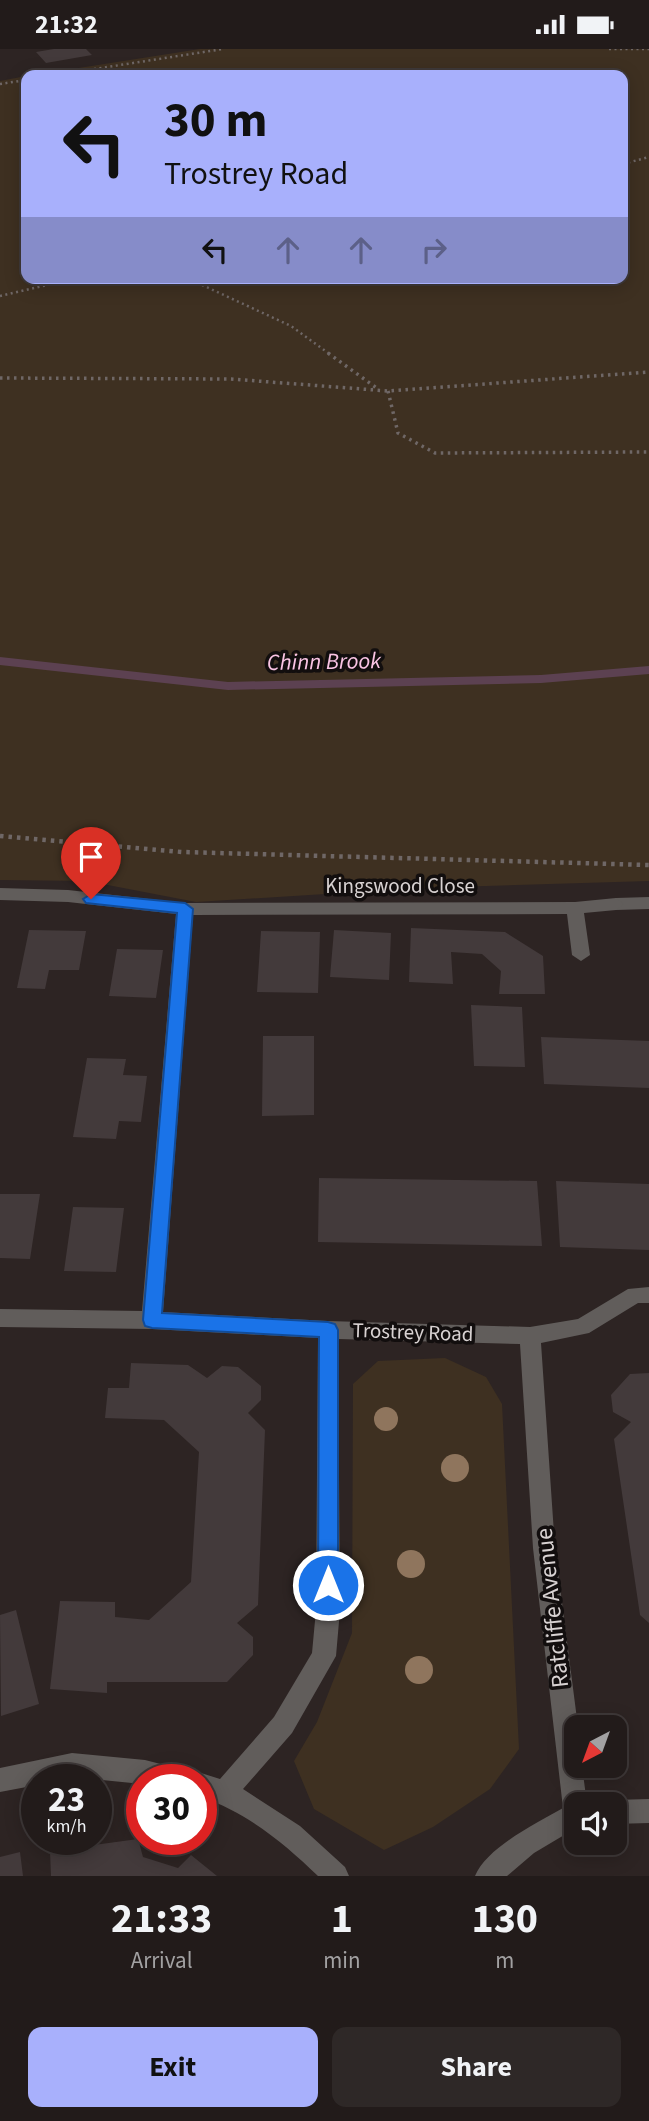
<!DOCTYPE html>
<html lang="en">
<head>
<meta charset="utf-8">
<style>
  body { margin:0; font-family:"Source Sans 3",sans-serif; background:#2e2827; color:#f1f3f6; height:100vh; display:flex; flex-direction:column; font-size:26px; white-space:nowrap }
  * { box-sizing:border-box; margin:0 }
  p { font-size:23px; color:#a2a1a2 }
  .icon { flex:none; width:38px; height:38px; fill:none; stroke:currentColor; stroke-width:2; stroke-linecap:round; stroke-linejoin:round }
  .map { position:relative; height:1827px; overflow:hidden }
  .details { display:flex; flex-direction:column; background:#221b1a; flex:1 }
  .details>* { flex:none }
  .banner { position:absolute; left:21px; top:21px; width:607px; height:214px; border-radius:14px; box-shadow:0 4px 18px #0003,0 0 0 2px #3f3939; background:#a8b0fc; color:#111; overflow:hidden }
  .needle { width:46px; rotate:221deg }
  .tools { position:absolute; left:564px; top:1666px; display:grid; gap:14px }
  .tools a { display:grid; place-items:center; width:63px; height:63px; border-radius:14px; background:#221b1a; box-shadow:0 4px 18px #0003,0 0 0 2px #3f3939; font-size:35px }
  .speed { position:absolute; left:21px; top:1715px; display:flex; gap:14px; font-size:35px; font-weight:700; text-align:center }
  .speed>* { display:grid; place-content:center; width:91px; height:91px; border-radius:50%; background:#221b1a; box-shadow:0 4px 18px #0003,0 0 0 2px #3f3939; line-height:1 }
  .speed small { font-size:18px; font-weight:400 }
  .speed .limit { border:10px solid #d22; background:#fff; color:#111 }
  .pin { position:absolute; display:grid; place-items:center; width:60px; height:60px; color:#fff; margin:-72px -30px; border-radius:50% 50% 50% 0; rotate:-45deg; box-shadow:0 0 7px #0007 }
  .pin .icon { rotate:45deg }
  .me { position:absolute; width:77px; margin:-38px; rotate:0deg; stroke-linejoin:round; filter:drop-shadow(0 0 5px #0008) }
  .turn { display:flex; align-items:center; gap:24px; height:147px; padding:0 28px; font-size:32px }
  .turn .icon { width:91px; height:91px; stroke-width:2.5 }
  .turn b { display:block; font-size:49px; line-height:60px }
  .lanes { display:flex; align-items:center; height:66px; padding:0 28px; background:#0003; justify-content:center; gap:35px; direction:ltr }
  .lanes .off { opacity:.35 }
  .eta { display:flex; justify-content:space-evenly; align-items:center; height:119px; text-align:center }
  .eta b { font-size:42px; font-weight:700; line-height:49px }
  .cta { display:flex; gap:14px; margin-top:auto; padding:14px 28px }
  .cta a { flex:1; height:80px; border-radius:14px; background:#a8b0fc; color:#111; font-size:28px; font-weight:700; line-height:80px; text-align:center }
  .cta a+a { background:#2e2827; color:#f1f3f6 }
  .status { display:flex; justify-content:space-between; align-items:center; height:49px; padding:0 35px; background:#221b1a; direction:ltr }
  .status svg { height:19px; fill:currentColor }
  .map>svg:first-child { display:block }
</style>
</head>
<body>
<div class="status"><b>21:32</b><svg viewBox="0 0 49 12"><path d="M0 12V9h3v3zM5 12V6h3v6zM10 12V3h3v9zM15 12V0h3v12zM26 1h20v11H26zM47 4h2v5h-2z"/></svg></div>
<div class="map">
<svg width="649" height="1827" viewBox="0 0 649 1827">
  <rect width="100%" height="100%" fill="#2d2423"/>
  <path fill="#3e3021" d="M200,0H649V832L420,839L196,853L87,832L0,831V32L26,27V229H623V26H34Z
    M445,1309L486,1328L502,1355L519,1700L490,1740L433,1778L384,1801L314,1760L294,1712L317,1673L352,1584L353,1335L378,1312Z"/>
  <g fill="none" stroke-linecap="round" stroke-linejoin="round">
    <path fill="#5c4151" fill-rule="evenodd" d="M0,608L228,633L541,626L649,617V625L541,634L228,641L0,616Z"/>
  </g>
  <path fill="#433a3b" d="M54,0H86L92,6L46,14L36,3Z
    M411,879L505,883L543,907L545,945H499L501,922L482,905L451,903L453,935L409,933Z
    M29,881L86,882L79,921H49L45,940L17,939Z
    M334,881L391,884L389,931L330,928Z
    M261,882L320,883L318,944L257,943Z
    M117,900L163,901L156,949L109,947Z
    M471,956L522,958L525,1018L474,1017Z
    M263,987H314V1066L262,1067Z
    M541,988L649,992V1039L544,1035Z
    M87,1009L126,1010L123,1026L147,1027L141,1073L119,1072L116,1090L73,1088Z
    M319,1129L537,1132L542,1197L318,1193Z
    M556,1132L649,1135V1201L560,1198Z
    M0,1145H40L30,1210L0,1209Z
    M73,1158L124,1159L116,1223L64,1222Z
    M131,1314L188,1316L207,1329L222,1317L238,1318L261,1337V1351L248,1364L265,1381L258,1556L237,1574L253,1588V1606L227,1633H107V1644L50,1640L60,1552L115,1553V1568L149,1571L191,1533L199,1403L164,1371L105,1369L108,1339H129Z
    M649,1324V1574L640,1566L614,1390L631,1373L613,1363L611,1346L630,1325Z
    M16,1561L39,1655L1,1667L0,1566Z
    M138,1790L143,1808L178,1819L191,1806L217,1827H51L50,1802Z
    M20,1803L23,1827H0V1808Z"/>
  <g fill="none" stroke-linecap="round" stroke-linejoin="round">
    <path stroke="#6f6766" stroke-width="2.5" stroke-dasharray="2 3.5" stroke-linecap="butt" d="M609,0H649
      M56,26L223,0
      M0,35L26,31
      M623,115L649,108
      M187,229L291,277L331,306
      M0,247L77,229"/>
    <path stroke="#6f6766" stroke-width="3.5" stroke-dasharray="2.5 4.5" stroke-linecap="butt" d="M328,304L378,340
      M0,329L231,330L388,342L649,323
      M388,342L398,384L435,404L649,403"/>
    <path stroke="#6f6766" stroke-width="4.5" stroke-dasharray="3.5 5" stroke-linecap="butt" d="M0,787L182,803L649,816"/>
    <path fill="#615d5b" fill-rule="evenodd" d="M649,848V860L616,861L608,855L616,849Z"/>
    <path fill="#615d5b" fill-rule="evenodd" d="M0,839L68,841L185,854L575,853L616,849L624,855L616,861L584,864L590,906L581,912L572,906L567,865L193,866L163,1263L328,1272L530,1278L578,1270L628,1240L649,1238V1254H638L589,1284L541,1294L555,1499L578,1678L576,1717H582L587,1755H576V1779L534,1804L507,1827H475C487,1798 537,1774 563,1759L533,1499L520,1295L338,1290L340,1561L336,1607L292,1684L243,1740L300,1777L345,1818L349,1827H318C284,1794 246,1763 201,1748V1731H142V1735L72,1728L37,1731V1736L0,1743V1719L72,1704L145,1711L188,1722L191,1730L201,1724L220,1730L274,1668L312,1604L316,1561L318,1289L152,1280L0,1278V1260L142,1262L176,865L68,853L0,851Z
      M649,1750V1774L614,1775V1755H605L614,1751Z"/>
  </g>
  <g fill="#8f755d">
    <circle cx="386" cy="1370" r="12"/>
    <circle cx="455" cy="1419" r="14"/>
    <circle cx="411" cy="1515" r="14"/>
    <circle cx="419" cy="1621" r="14"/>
  </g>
  <path fill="#1a73e8" stroke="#114b97" stroke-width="2" d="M91,845L185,854L193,860L162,1264L328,1273L335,1275L338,1281V1536L335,1542L328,1545L321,1542L318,1536L319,1288L152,1279L145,1277L143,1271L177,864L86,854L83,850Z"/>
  <g text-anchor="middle" stroke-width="7" stroke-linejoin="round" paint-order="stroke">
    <g font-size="21" fill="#d8d2d2" stroke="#120e0e">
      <text x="400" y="844">Kingswood Close</text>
      <text transform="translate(413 1283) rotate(2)" y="7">Trostrey Road</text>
    </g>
    <g font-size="23" font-style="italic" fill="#fac4e4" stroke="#120e0e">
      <text transform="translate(324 612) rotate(-1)" y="8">Chinn Brook</text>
    </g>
    <g font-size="24" fill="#d8d2d2" stroke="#120e0e">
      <text transform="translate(552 1559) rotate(-96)" y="8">Ratcliffe Avenue</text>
    </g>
  </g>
</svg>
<div class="tools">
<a><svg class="needle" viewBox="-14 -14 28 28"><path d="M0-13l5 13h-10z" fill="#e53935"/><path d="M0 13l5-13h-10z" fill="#a2a1a2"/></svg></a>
<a><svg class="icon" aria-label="sound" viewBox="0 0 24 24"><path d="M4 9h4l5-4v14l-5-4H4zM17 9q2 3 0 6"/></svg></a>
</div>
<div class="speed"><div>23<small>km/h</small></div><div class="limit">30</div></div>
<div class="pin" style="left:91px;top:850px;background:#d93025"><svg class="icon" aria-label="arrive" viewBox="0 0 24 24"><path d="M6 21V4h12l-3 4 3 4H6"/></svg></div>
<svg class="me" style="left:328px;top:1536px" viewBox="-20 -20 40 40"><circle r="17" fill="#1a73e8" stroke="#fff" stroke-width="3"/><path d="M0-11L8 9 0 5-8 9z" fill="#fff"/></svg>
<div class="banner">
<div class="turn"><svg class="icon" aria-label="left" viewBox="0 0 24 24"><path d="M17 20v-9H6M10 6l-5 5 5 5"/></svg><div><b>30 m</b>Trostrey Road</div></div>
<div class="lanes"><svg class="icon" aria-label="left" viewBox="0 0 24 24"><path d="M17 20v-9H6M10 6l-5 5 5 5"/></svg><svg class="icon off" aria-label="ahead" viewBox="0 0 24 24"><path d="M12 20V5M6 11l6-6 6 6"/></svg><svg class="icon off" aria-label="ahead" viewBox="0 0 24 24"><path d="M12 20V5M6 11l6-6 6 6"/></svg><svg class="icon off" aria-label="right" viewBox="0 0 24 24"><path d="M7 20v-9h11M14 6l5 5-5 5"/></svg></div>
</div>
</div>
<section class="details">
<div class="eta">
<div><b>21:33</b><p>Arrival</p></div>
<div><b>1</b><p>min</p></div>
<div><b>130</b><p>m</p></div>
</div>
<div class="cta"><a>Exit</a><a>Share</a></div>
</section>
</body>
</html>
